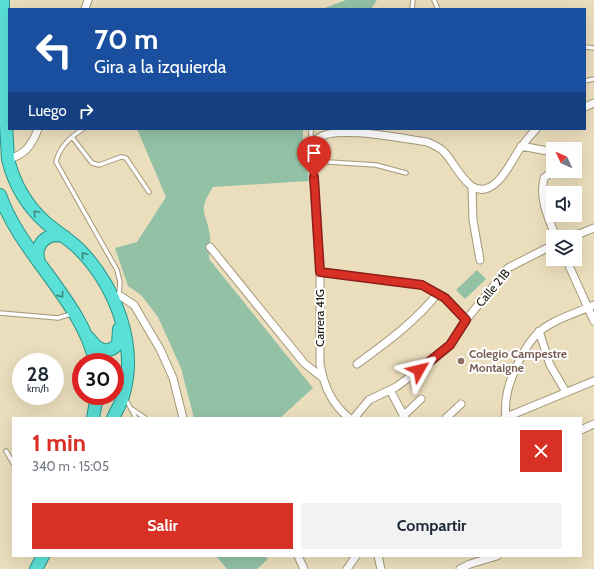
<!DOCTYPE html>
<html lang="es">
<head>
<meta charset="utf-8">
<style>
  body { margin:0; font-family:Cabin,sans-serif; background:#f2f2f3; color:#1f2937; height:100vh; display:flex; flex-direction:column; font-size:15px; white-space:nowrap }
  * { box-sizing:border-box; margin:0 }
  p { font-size:13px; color:#747a83 }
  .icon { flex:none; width:22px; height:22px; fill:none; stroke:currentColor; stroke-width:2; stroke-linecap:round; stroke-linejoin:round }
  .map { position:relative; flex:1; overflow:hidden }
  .sheet { position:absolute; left:12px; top:417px; width:570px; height:140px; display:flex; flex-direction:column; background:#fff; border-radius:0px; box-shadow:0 4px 16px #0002 }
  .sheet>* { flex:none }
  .top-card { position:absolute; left:8px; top:8px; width:578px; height:122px; border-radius:0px; box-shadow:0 4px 16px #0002; background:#1a4fa0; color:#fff; overflow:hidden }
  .needle { width:26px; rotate:314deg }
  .controls { position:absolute; left:546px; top:142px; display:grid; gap:8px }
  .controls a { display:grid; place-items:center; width:36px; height:36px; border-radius:0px; background:#fff; box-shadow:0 4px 16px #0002; font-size:20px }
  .speed { position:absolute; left:12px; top:353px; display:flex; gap:8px; font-size:20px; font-weight:700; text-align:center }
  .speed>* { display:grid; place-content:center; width:52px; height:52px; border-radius:50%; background:#fff; box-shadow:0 4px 16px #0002; line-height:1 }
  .speed small { font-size:10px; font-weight:400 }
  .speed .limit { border:6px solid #d22; background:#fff; color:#111 }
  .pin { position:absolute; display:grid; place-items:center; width:34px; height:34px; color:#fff; margin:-41px -17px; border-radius:50% 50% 50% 0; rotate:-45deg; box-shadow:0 0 4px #0007 }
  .pin .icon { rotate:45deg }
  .me { position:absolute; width:44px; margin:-22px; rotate:53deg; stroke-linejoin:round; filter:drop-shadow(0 0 3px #0008) }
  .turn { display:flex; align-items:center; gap:14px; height:84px; padding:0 20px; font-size:18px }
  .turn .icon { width:52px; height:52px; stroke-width:2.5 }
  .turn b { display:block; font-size:28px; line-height:34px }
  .then { display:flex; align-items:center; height:38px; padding:0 20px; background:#0003; gap:8px; font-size:15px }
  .round { display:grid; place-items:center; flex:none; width:42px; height:42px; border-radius:0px; background:#f2f2f3 }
  .summary { display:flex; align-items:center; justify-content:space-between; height:68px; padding:0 20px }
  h1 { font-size:24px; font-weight:700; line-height:30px; color:#d93025 }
  .button { display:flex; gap:8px; margin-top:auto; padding:8px 20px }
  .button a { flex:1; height:46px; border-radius:0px; background:#d93025; color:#fff; font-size:16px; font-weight:700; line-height:46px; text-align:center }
  .button a+a { background:#f2f2f3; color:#1f2937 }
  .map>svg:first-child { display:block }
</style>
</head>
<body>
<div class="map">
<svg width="594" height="569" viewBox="0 0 594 569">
  <rect width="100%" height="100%" fill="#ebdebd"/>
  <path fill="#93c1a5" d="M346,0H377L371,9H322Z
    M137,129H303V139L309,181L213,187C196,214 207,210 210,237C211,243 209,252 209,259L313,388L280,418H194L181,368L158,317L141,295L128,286L115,248L137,242L166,197Z
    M477,270L486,279L465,299L456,290Z
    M216,556H265L268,559L257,569H227Z"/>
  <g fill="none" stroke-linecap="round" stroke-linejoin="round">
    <g stroke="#a49879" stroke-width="5.5">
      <path id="service" d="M434,0L438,9
        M412,9L413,0
        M585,47L594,48
        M585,81L594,79
        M83,129C70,137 59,148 56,162L117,270L120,282L119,295
        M311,129V145
        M72,137L92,163L99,165L121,157L126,158L149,192
        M313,161L376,165L406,173
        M0,313L58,318L71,314
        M125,398L136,418
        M132,409L145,418
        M6,451L13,463"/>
    </g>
    <g stroke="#a49879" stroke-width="9">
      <path id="minor" d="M85,9L88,0
        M585,107L594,103
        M521,146L553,152
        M8,159C25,155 32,145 38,129
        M550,173L544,178C539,198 548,218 556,237
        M472,187L473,220L480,260
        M572,237L594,228
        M210,247L304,363L323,378
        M566,259L594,321
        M320,272L422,285L445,297L466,320
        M114,298L119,295L134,305L160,349L173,378L183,418
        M539,331L550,365L566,392
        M357,364C387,342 415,322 438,293
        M390,390L405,418
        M403,416L421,399
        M506,417C504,400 508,385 515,370C535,323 550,324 594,305
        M349,418C331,403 324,386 320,364V272L312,150C313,146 314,142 317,139C334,124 404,139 427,142C434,145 440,147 445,153C459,169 472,205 497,182C508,172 513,157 522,146C526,140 531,135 536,129
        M354,418L369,400L396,387L433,360L450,345L466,320L508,268L553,245
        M446,418L461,404
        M504,418L594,381
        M581,430L594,424
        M298,556L304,569
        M378,556L381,569
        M347,569L356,556
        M460,569L470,564L497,556"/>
    </g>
    <g stroke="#289488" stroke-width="14">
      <path id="trunk" d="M3,0L2,54L8,159C14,184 26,205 46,223C56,231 67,238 77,247C114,283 139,344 123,396C121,404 116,411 113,418
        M0,195C21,255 82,301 95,362
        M39,262C33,245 48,230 65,237
        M89,338C97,349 107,356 118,344L119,329
        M93,418L97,396
        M36,569L43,556"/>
    </g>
    <use href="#service" stroke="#fff" stroke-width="3.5"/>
    <use href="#minor" stroke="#fff" stroke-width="7"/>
    <use href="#trunk" stroke="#5ae0d7" stroke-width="12"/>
  </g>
  <defs><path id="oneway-chevron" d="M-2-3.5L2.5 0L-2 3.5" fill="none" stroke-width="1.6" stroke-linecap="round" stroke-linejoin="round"/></defs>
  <g stroke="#3d857a">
    <use href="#oneway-chevron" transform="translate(36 213) rotate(-135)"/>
    <use href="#oneway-chevron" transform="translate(84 255) rotate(-130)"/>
    <use href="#oneway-chevron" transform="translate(61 295) rotate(55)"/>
  </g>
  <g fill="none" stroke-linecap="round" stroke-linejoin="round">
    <g stroke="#8d1f18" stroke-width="10">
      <path id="route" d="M314,177L320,272L422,285L445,298L466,320L450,345L419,370"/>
    </g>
    <use href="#route" stroke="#d93025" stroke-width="7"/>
  </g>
  <circle fill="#8d6e63" stroke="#fff" stroke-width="1.5" cx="461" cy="361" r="4"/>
  <g text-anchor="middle" stroke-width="4" stroke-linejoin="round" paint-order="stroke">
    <g font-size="12" fill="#191509" stroke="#fff">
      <text transform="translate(493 288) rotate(-50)" y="4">Calle 21B</text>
      <text transform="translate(320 318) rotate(-90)" y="4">Carrera 41G</text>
    </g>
    <g font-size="12" font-weight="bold" fill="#785e54" stroke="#fff" text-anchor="start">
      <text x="469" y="358">Colegio Campestre<tspan x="469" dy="14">Montaigne</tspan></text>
    </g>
  </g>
</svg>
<div class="controls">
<a><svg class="needle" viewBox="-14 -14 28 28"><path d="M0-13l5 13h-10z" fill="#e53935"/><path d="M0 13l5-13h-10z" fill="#747a83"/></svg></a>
<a><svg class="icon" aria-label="sound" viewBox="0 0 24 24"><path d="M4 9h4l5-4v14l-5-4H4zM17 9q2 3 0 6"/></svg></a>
<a><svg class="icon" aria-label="layers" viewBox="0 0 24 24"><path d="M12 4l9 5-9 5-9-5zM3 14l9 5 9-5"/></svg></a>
</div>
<div class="speed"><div>28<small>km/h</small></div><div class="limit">30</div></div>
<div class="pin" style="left:314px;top:177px;background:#d93025"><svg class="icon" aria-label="arrive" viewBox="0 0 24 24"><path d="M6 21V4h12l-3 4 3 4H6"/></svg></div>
<svg class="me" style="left:419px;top:370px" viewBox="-20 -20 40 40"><path d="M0-17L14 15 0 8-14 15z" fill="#d93025" stroke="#fff" stroke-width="4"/></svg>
<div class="top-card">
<div class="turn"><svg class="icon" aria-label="left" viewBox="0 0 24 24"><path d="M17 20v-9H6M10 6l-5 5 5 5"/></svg><div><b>70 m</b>Gira a la izquierda</div></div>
<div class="then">Luego<svg class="icon" aria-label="right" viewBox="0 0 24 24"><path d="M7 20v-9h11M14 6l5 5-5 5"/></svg></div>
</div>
<section class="sheet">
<div class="summary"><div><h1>1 min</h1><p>340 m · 15:05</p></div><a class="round" style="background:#d93025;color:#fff"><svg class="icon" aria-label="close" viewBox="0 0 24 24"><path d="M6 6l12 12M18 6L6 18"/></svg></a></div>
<div class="button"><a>Salir</a><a>Compartir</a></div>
</section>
</div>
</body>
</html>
